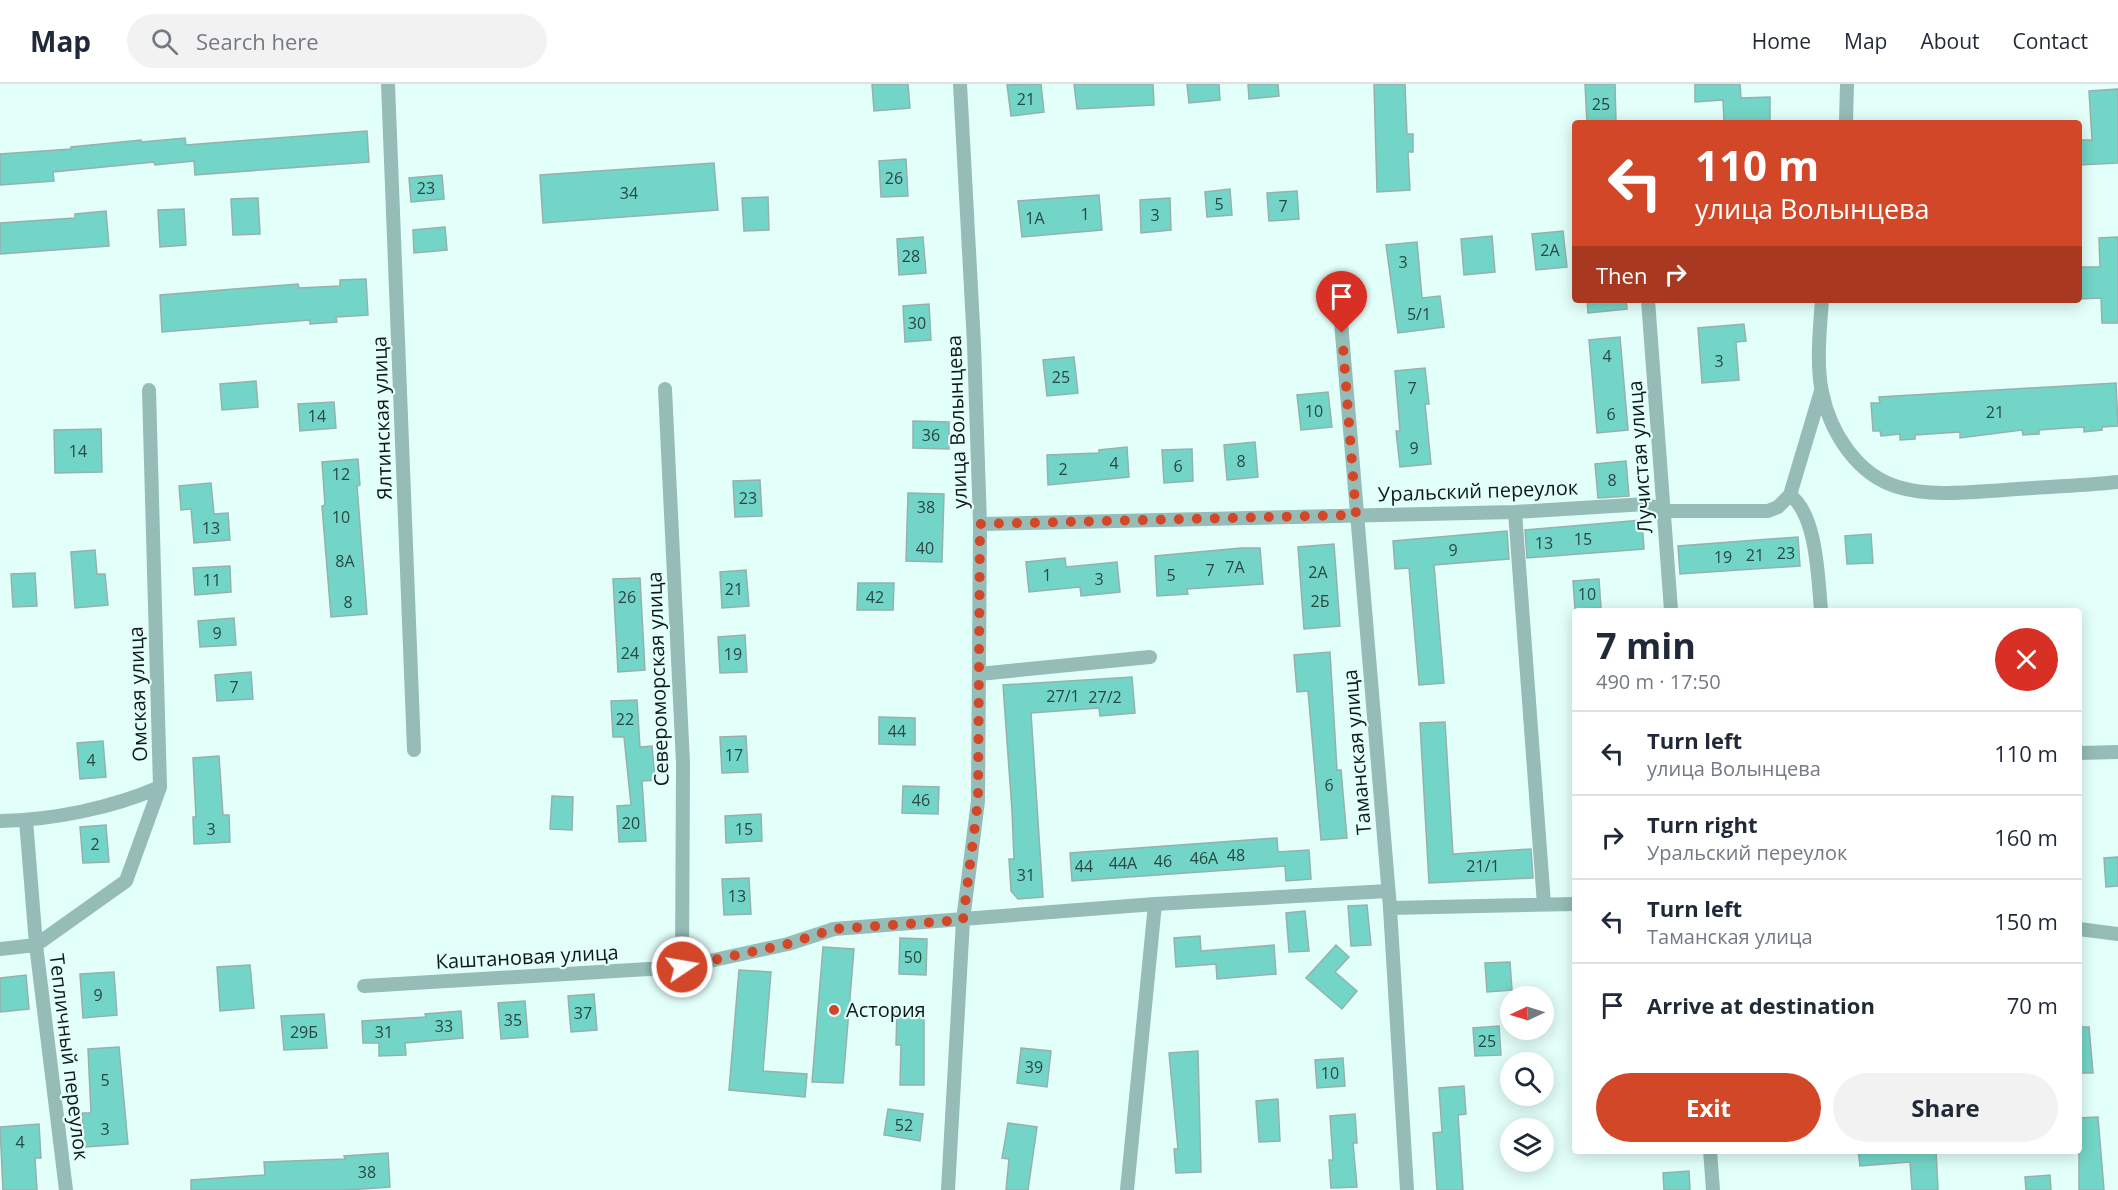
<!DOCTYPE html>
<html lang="en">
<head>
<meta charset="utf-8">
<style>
  body { margin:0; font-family:"Open Sans",sans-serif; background:#f2f2f3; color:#1f2937; height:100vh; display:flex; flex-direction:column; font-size:22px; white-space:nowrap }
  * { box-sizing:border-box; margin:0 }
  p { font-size:20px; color:#747a83 }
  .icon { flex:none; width:33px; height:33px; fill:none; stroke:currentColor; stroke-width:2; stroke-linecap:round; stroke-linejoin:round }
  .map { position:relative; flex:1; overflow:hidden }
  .details { position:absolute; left:1572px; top:524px; width:510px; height:546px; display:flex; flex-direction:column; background:#fff; border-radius:6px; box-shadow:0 3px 15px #0003 }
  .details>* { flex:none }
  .banner { position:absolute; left:1572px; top:36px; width:510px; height:183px; border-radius:6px; box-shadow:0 3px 15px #0003; background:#d24728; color:#fff; overflow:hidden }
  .needle { width:39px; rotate:266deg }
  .fabs { position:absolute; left:1500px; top:902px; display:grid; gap:12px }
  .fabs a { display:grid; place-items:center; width:54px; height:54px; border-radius:50%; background:#fff; box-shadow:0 3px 15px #0003; font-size:30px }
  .pin { position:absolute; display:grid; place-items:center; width:51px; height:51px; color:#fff; margin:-62px -26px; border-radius:50% 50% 50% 0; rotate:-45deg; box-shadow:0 0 6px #0007 }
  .pin .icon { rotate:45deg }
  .me { position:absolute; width:66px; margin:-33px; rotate:78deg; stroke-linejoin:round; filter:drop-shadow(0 0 4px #0008) }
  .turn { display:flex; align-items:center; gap:21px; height:126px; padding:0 24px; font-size:27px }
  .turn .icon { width:78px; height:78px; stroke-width:2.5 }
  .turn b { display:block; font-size:42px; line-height:51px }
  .then { display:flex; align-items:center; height:57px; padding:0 24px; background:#0003; gap:12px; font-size:22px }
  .round { display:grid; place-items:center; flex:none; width:63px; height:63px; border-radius:32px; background:#f2f2f3 }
  .headline { display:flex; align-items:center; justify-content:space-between; height:102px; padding:0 24px }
  h1 { font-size:36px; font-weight:700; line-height:45px }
  .action { display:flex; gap:12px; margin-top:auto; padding:12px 24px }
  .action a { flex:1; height:69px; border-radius:36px; background:#d24728; color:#fff; font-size:24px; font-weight:700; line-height:69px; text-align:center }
  .action a+a { background:#f2f2f3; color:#1f2937 }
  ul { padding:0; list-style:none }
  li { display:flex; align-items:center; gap:18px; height:84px; padding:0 24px; border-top:2px solid #e0e1e3 }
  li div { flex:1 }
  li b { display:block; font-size:22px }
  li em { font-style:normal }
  header { display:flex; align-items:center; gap:36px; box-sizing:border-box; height:84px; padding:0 30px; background:#fff; border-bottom:2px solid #e0e1e3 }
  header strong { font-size:28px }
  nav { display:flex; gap:33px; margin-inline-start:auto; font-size:21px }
  .search { width:420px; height:54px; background:#f2f2f3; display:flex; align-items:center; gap:15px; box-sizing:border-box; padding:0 21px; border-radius:33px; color:#747a83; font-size:22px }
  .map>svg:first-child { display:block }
</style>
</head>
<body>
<header>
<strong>Map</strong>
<div class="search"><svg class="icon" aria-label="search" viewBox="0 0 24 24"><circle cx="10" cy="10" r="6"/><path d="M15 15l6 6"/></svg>Search here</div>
<nav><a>Home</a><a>Map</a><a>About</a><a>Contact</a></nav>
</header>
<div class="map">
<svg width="2118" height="1106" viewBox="0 0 2118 1106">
  <rect width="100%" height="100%" fill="#e3fffa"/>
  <path fill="#73d5c7" stroke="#96b1ac" stroke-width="1.5" d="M872,0H908L910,24L874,27Z
    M1041,0L1044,28L1011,32L1007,1Z
    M1074,0H1153L1154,21L1077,25Z
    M1187,0H1219L1220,16L1189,19Z
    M1248,0H1278L1279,12L1249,15Z
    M1374,0H1405L1407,50H1413V68H1408L1410,106L1377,108Z
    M1585,0H1615L1616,39H1587Z
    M1695,0H1740L1741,14L1770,13V39H1724L1723,16L1695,18Z
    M2118,5V79L2079,81V56H2092L2089,7Z
    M367,47L369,78L195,91L194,77L155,81L154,78L53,88L54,97L0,101V70L71,65V63L141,56V58L185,54L186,61Z
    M906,75L908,112L881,113L879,77Z
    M714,79L718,126L543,139L540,91Z
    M442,91L444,115L411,118L409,94Z
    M1230,105L1232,131L1207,133L1205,108Z
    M1297,107L1299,135L1269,137L1267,109Z
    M1099,111L1102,146L1022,153L1018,117Z
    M768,113L769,146L744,147L742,114Z
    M258,114L260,150L233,151L231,115Z
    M1170,114L1171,146L1141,149L1140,116Z
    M184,125L186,161L160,163L158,126Z
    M106,127L109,162L0,170V139L75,134V130Z
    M445,143L447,166L414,169L413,146Z
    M1563,147L1567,183L1536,186L1532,150Z
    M1492,152L1495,188L1464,191L1461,155Z
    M923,153L926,189L899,191L897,155Z
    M2118,153V239H2102L2101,214L2079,215V183H2100L2099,154Z
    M1417,158L1422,214L1440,212L1444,243L1398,249L1386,161Z
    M366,195L368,231L336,233L337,238L310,240V236L162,248L160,211L298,200L299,204L340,202V196Z
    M1587,216H1626L1627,225L1588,229Z
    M929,220L931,256L905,258L903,222Z
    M1744,240L1746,257L1736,258L1739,296L1702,299L1698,244Z
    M1620,253L1628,346L1597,349L1589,256Z
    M1074,273L1078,309L1047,312L1043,276Z
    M1425,284L1429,320H1425L1431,380L1400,383L1396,347H1400L1395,287Z
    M256,297L258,323L222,326L220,300Z
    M2116,299L2118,342L2102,343V346L2084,348V343L2067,344L2039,346V350L2023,351L2022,346L1960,354V348L1915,351V355L1900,356V350L1881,352L1880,347H1873L1871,319H1880L1879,313Z
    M1328,308L1332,343L1301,346L1297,311Z
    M334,318L336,344L300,347L298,320Z
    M913,337L949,338V365L913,364Z
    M101,345L102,388L55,389L54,346Z
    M1255,358L1258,393L1227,396L1224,361Z
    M1127,363L1129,393L1048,401L1047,371L1099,369V366Z
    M1192,365L1193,397L1164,399L1162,366Z
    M358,375L360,401L357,402L367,530L331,533L322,422L325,421L322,378Z
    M1626,377L1629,412L1598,414L1595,380Z
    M760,396L762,432L735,433L733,397Z
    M211,399L214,430L228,429L230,456L194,459L191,425L181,426L179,402Z
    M908,409L944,410L942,478L906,477Z
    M1642,436L1644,465L1527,474L1525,446Z
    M1507,447L1509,475L1434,481L1444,599L1419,601L1409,484L1395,485L1393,457Z
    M1871,450L1873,479L1847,480L1845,452Z
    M1798,453L1800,482L1680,490L1678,462Z
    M1334,460L1340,542L1304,545L1298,463Z
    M1241,464H1260L1263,500L1187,505L1188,510L1157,512L1155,472Z
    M95,466L97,490H105L108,521L75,524L71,468Z
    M1065,474L1066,483L1117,478L1120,508L1081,512L1080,503L1029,508L1026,478Z
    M230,482L231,508L195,511L193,484Z
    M746,486L749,522L722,524L720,488Z
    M35,489L37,522L13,523L11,490Z
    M640,494L645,586L618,588L613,495Z
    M1599,495L1601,524L1575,525L1573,497Z
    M858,499H894L893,526H857Z
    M234,534L236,561L200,563L198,537Z
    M745,551L747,588L720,589L718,553Z
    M1330,568L1337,686H1341L1347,754L1321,756L1308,607L1297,608L1294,571Z
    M251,588L253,615L217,617L215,591Z
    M1132,593L1135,629L1100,632L1099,624L1031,629L1043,813L1018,815L1011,807L1009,775H1014L1012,727L1003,601Z
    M637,616L640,663L652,662L655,696L642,697L646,757L619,758L617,722L631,721L624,653H613L611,617Z
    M879,633L915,634V661L879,660Z
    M1445,638L1453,770L1531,765L1533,794L1429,799L1420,639Z
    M746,652L748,688L722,689L720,653Z
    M103,657L106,693L80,695L77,659Z
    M219,672L223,731H229L230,758L194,760L193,733H196L193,674Z
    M903,702L939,703L938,730L902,729Z
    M552,712L573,713L572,746L550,745Z
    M761,730L762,757L726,759L725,732Z
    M106,741L109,778L83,779L80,743Z
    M1277,754L1278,768L1309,766L1311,795L1286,797L1285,782L1072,797L1070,769Z
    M2118,773V802L2106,803L2104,774Z
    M749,794L751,830L724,831L722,795Z
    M1367,821L1371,861L1351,862L1348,822Z
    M1305,827L1309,867L1289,868L1286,829Z
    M1200,852L1201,867L1274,861L1276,890L1217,895L1216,880L1176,883L1174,854Z
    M900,854L927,855L926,891L899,890Z
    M1336,861L1349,873L1335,888L1357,907L1342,925L1306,894Z
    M823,863L854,865L843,999L812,998Z
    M1510,878L1512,906L1487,908L1485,879Z
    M250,881L254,924L220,927L217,883Z
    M739,886L771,888L763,987L807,990L805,1013L729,1006Z
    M114,888L117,931L83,934L80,890Z
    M26,891L29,925L0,928V894Z
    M594,910L597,946L571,948L568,912Z
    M525,917L528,953L501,955L498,919Z
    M897,925L924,926V1001H900L901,961H896Z
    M461,927L463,954L405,959L406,971L379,972V959H363L362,937L426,933L425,930Z
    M324,930L327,964L284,966L281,932Z
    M1499,942L1501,971L1475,972L1473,944Z
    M2079,943H2089L2093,989H2079Z
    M119,963L128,1060L85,1063L82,1029H91L88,965Z
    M1021,964L1051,967L1047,1003L1017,999Z
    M1198,967L1201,1088L1176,1089L1174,1065H1178L1169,969Z
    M1343,974L1345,1002L1317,1004L1315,976Z
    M1464,1002L1466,1030L1458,1031L1463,1106H1437L1433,1049L1442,1048L1439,1004Z
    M1278,1015L1280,1057L1259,1058L1256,1017Z
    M888,1025L923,1030L920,1057L884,1051Z
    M1355,1030L1357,1059H1353L1357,1103L1331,1104L1329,1076H1333L1330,1032Z
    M2098,1033L2104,1106H2079V1034Z
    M1008,1039L1037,1043L1028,1106H1006L1009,1075L1002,1074Z
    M39,1040L41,1074H35L37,1106H3L0,1043Z
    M1858,1066H1936L1938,1106H1912L1910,1078L1860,1082Z
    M388,1069L390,1103L348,1106H191V1096L265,1091L264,1078L345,1075L344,1072Z
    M1689,1087L1690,1106H1664L1663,1089Z
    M2050,1091L2051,1106H2026L2025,1093Z"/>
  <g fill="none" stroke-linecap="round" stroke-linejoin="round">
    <path stroke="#95bcb6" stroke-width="14" d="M388,0L414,666
      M1846,39L1847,0
      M1648,216L1671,526
      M1822,216C1820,243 1816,281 1822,308C1830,348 1857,391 1898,403C1931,413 1971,408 2004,406C2042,403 2080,402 2118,398
      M1340,226L1390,824L1407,1106
      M665,305L683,679L682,883
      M1790,411C1817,431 1818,494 1821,526
      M1515,428L1544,820
      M980,440L1515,428L1646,420L1664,427H1768L1778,423L1790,411L1821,307
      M979,590L1150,573
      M2079,669L2118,668
      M26,736L36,861L66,1106
      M0,737C53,736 112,724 160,703
      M1390,824L1575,820
      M2079,845L2118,850
      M0,865L36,861L126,797L160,703L149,306
      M364,902L682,883L788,860L834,845L1155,820L1388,807
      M1710,1066L1713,1106
      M948,1106L963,836L978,717L980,440L974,260L960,0
      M1127,1106L1155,820"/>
  </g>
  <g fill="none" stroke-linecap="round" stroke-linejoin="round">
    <path stroke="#d24728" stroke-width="10" stroke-dasharray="0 18" d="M682,883L788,860L834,845L963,836L978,717L980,440L1356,431L1342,249"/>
  </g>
  <circle fill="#d24728" stroke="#e3fffa" stroke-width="2" cx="834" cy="926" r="6"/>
  <g text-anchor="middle" stroke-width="4.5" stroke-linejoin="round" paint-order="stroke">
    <g font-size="16" fill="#284843">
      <text x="1026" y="21">21</text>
      <text x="1601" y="26">25</text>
      <text x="894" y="100">26</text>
      <text x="426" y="110">23</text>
      <text x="629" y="115">34</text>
      <text x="1219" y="126">5</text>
      <text x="1283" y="128">7</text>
      <text x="1085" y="136">1</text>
      <text x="1155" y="137">3</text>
      <text x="1035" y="140">1А</text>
      <text x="1550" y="172">2А</text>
      <text x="911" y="178">28</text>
      <text x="1403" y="184">3</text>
      <text x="1419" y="236">5/1</text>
      <text x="917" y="245">30</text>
      <text x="1607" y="278">4</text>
      <text x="1719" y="283">3</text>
      <text x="1061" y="299">25</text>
      <text x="1412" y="310">7</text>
      <text x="1314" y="333">10</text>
      <text x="1995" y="334">21</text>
      <text x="1611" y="336">6</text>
      <text x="317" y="338">14</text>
      <text x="931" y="357">36</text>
      <text x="1414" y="370">9</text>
      <text x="78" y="373">14</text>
      <text x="1241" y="383">8</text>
      <text x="1114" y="385">4</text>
      <text x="1178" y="388">6</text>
      <text x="1063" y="391">2</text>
      <text x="341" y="396">12</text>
      <text x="1612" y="402">8</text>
      <text x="748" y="420">23</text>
      <text x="926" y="429">38</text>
      <text x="341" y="439">10</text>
      <text x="211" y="450">13</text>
      <text x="1583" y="461">15</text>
      <text x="1544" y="465">13</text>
      <text x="925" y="470">40</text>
      <text x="1453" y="472">9</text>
      <text x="1786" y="475">23</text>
      <text x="1755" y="477">21</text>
      <text x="1723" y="479">19</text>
      <text x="345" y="483">8А</text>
      <text x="1235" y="489">7А</text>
      <text x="1210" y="492">7</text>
      <text x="1318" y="494">2А</text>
      <text x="1047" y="497">1</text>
      <text x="1171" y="497">5</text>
      <text x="1099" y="501">3</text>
      <text x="212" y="502">11</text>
      <text x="734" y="511">21</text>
      <text x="1587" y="516">10</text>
      <text x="627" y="519">26</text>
      <text x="875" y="519">42</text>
      <text x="1320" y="523">2Б</text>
      <text x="348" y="524">8</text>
      <text x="217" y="555">9</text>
      <text x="630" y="575">24</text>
      <text x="733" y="576">19</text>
      <text x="234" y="609">7</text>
      <text x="1063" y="618">27/1</text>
      <text x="1105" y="619">27/2</text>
      <text x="625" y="641">22</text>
      <text x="897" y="653">44</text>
      <text x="734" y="677">17</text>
      <text x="91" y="682">4</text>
      <text x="1329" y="707">6</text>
      <text x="921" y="722">46</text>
      <text x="631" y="745">20</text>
      <text x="211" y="751">3</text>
      <text x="744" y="751">15</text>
      <text x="95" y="766">2</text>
      <text x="1236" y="777">48</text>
      <text x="1204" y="780">46А</text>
      <text x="1163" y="783">46</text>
      <text x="1123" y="785">44А</text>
      <text x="1084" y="788">44</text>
      <text x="1483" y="788">21/1</text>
      <text x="1026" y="797">31</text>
      <text x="737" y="818">13</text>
      <text x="913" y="879">50</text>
      <text x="98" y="917">9</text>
      <text x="583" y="935">37</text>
      <text x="513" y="942">35</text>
      <text x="444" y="948">33</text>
      <text x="304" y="954">29Б</text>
      <text x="384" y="954">31</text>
      <text x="1487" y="963">25</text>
      <text x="1034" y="989">39</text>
      <text x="1330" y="995">10</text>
      <text x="105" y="1002">5</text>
      <text x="904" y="1047">52</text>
      <text x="105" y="1051">3</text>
      <text x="20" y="1064">4</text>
      <text x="367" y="1094">38</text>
    </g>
    <g font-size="20" fill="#0f1917" stroke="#e3fffa">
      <text transform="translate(382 334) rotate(-92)" y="7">Ялтинская улица</text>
      <text transform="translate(957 338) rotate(-92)" y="7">улица Волынцева</text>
      <text transform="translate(1640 373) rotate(-94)" y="7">Лучистая улица</text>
      <text transform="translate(1478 407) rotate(-2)" y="7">Уральский переулок</text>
      <text transform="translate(658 595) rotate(-92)" y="7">Североморская улица</text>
      <text transform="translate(138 610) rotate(-92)" y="7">Омская улица</text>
      <text transform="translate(1357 668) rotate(-95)" y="7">Таманская улица</text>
      <text transform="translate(527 873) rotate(-3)" y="7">Каштановая улица</text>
      <text transform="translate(69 973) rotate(83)" y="7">Тепличный переулок</text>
    </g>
    <g font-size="20" fill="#0f1917" stroke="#e3fffa" text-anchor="start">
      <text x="846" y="933">Астория</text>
    </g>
  </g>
</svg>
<div class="fabs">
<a><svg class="needle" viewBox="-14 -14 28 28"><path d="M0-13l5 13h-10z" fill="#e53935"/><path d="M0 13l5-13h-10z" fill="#747a83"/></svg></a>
<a><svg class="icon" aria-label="search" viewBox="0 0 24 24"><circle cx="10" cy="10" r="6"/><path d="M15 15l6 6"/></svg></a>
<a><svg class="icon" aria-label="layers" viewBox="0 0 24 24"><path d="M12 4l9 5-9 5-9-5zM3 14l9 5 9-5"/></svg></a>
</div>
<div class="pin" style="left:1342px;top:249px;background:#d93025"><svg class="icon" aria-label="arrive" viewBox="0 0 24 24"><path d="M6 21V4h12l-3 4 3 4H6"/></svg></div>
<svg class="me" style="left:682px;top:883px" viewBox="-20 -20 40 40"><circle r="17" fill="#d24728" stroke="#fff" stroke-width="3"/><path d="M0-11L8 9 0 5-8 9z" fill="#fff"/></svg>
<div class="banner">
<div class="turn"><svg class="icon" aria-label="left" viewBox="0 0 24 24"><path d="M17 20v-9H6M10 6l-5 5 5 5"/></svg><div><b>110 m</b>улица Волынцева</div></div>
<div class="then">Then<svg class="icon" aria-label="right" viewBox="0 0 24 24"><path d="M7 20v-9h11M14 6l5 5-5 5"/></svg></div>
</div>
<section class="details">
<div class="headline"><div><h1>7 min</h1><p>490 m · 17:50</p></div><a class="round" style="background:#d93025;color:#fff"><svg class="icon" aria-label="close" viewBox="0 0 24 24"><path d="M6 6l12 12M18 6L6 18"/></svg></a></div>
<ul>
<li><svg class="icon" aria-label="left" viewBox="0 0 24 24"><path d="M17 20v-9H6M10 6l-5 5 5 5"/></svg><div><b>Turn left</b><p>улица Волынцева</p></div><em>110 m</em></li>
<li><svg class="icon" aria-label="right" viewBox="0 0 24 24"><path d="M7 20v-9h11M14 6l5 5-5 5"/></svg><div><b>Turn right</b><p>Уральский переулок</p></div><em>160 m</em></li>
<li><svg class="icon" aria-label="left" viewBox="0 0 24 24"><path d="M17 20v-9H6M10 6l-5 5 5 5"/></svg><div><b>Turn left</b><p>Таманская улица</p></div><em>150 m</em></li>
<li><svg class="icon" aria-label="arrive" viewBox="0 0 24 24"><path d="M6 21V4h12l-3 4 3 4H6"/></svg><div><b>Arrive at destination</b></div><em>70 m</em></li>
</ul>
<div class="action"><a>Exit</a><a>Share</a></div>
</section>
</div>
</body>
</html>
